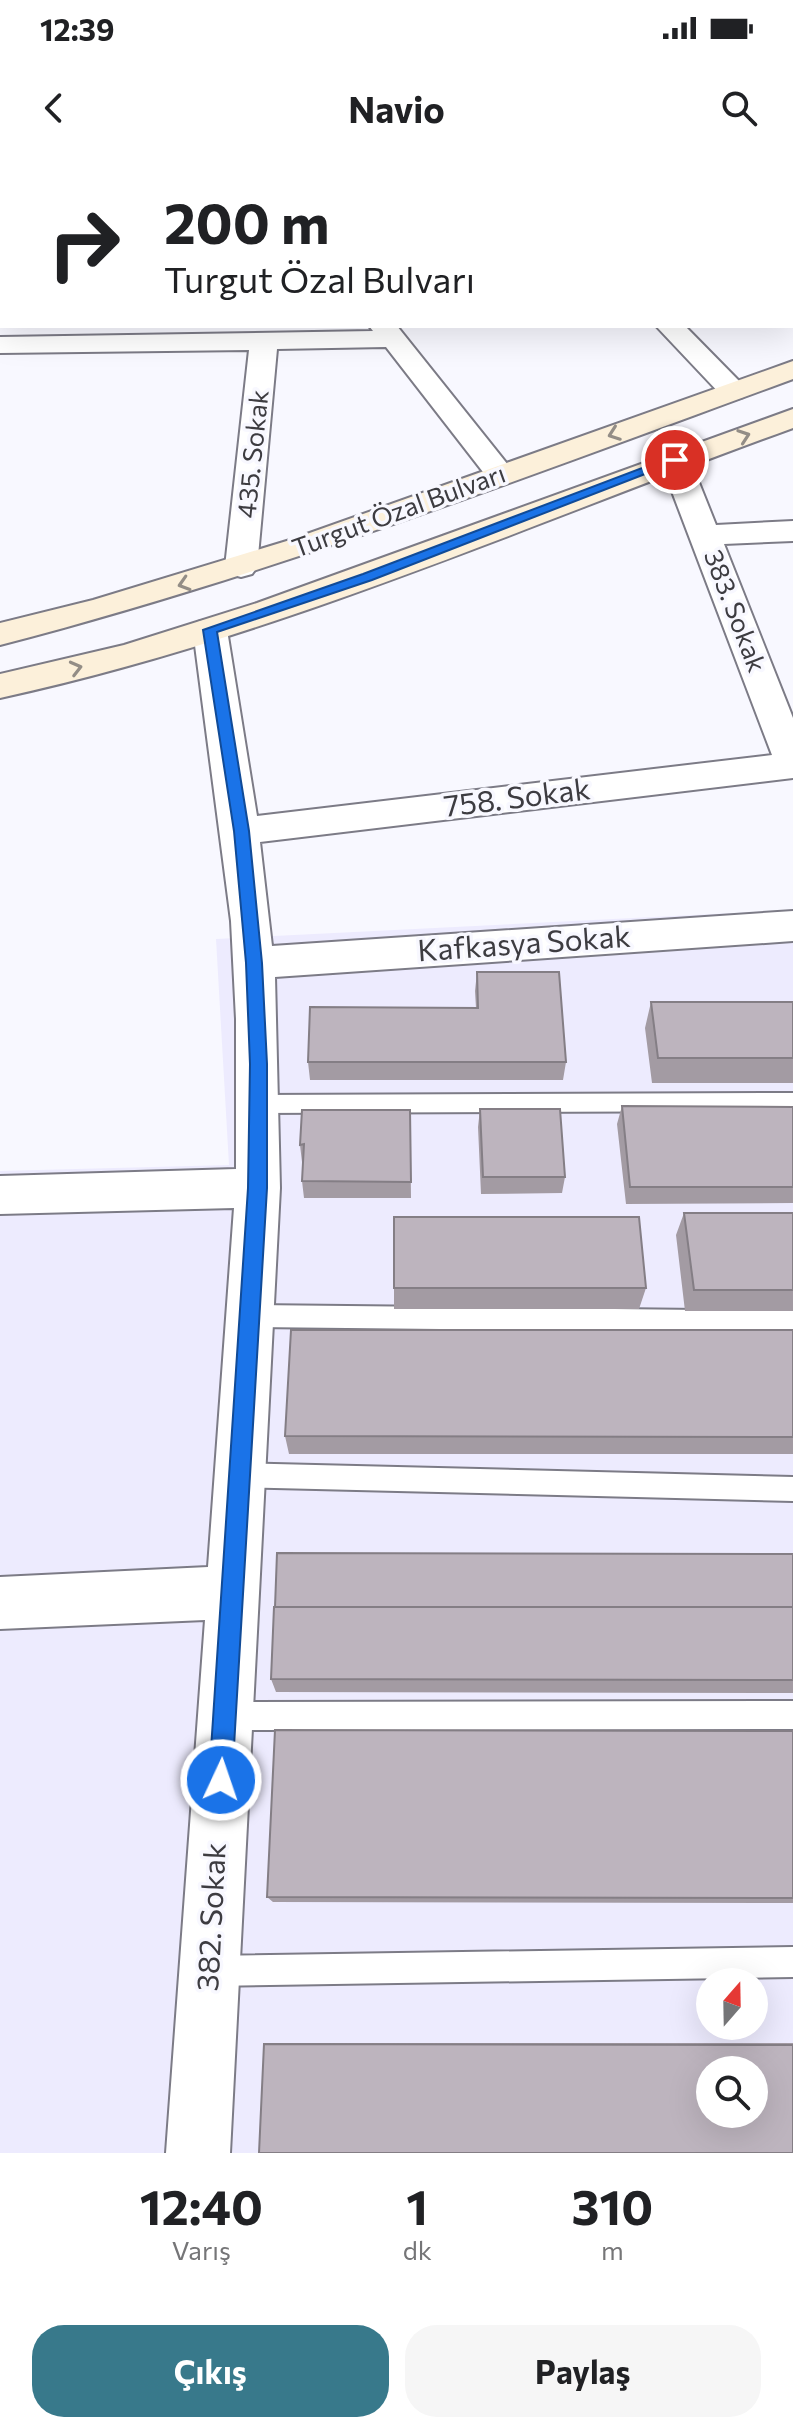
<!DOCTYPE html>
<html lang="tr">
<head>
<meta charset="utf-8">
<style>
  body { margin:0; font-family:Commissioner,sans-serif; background:#f6f6f6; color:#202124; height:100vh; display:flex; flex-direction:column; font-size:30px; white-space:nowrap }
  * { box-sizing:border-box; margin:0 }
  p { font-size:26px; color:#757577 }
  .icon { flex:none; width:44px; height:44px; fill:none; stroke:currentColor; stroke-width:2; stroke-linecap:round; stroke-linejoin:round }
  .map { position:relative; height:1993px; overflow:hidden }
  .drawer { display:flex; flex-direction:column; background:#fff; flex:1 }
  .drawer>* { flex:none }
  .top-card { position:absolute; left:0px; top:0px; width:794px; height:168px; box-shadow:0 8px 32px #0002; background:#fff; color:#202124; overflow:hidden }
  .needle { width:52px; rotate:20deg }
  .buttons { position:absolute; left:696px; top:1808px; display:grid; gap:16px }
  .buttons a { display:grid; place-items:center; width:72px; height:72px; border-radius:50%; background:#fff; box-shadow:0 8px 32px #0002; font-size:40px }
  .pin { position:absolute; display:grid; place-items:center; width:68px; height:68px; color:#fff; margin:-34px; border:4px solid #fff; border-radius:50%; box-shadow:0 2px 8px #0007 }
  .me { position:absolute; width:88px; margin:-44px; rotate:3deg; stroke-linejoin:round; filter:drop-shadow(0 0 6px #0008) }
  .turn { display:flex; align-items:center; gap:28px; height:168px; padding:0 32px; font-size:36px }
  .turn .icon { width:104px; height:104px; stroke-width:2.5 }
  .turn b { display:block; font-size:56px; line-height:68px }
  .eta { display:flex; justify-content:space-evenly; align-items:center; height:136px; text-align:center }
  .eta b { font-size:48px; font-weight:700; line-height:56px }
  .primary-button { display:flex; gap:16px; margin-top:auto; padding:16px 32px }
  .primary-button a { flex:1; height:92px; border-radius:32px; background:#38798b; color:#fff; font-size:32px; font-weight:700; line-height:92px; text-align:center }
  .primary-button a+a { background:#f6f6f6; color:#202124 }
  .status { display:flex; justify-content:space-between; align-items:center; height:56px; padding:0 40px; background:#fff; direction:ltr }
  .status svg { height:22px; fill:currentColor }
  header { display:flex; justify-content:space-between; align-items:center; height:104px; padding:0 32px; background:#fff; font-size:36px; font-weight:700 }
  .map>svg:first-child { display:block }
</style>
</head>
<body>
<div class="status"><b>12:39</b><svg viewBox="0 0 49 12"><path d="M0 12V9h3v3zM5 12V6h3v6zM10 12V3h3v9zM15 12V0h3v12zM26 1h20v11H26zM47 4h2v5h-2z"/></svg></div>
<header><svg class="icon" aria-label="back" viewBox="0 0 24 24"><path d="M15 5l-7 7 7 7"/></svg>Navio<svg class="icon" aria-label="search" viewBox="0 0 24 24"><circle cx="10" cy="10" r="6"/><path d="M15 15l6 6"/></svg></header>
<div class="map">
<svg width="793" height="1993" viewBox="0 0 793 1993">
  <rect width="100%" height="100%" fill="#f8f8ff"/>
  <path fill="#edebfe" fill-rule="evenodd" d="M793,750V1993H0V1011L229,1005L216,779ZM710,1822H754V1866H710ZM710,1910H754V1954H710Z"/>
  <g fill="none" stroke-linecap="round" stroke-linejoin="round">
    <g stroke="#7c7b86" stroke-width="4">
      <path id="lane" d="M793,933V951L258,953L250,950L247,944L250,938L258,935Z
        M250,1145L793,1151V1173L250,1167L242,1164L238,1156L242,1148Z
        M239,1303L793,1317V1341L239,1327L230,1324L226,1315L230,1306Z
        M793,1541V1569L226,1570L216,1566L212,1556L216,1546L226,1542Z
        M793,1787V1817L210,1826L199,1822L195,1811L199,1800L210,1796Z"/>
    </g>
    <g stroke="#7c7b86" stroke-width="4">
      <path id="street" d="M27,0H51V2H27Z
        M243,0H268L269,2H244Z
        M480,0H512L479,2Z
        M740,0H765L766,2H741Z
        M792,27H793V42H792Z
        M0,53H2V69H0Z
        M0,137H2L0,161Z
        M369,166H397L516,315L512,321L501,324L490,321L386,187L277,189L257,407L252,414L241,417L230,414L225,407L249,190L0,193V177L373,171Z
        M656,166H685L743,225L747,231L743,237L733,240L723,237Z
        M675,291L686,294L690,300L716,365L793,361V381L724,384L793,558V618L260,682L272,786L793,751V781L275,817L280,1028L230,1993H166L205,1460L0,1469V1417L208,1407L234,1048L0,1054V1016L236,1009V859L231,761L193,470L198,462L210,459L222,462L227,470L257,656L772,595L660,300L664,294Z"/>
    </g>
    <g stroke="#7c7b86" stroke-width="4">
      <path id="secondary" d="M793,201V219C531,315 271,415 0,485V463L93,440L290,380Z
        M793,249V268C531,363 273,479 0,538V514L124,485L257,443Z"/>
    </g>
    <use href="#lane" fill="#fff" fill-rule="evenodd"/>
    <use href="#street" fill="#fff" fill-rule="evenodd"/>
    <use href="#secondary" fill="#fcf0da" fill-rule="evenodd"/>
  </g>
  <path fill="#a39ba3" d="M477,812L566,902L563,920H310L308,902L476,848L475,831Z
    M651,842H793V923H652L645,868Z
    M622,946L793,947V1043L626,1044L617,964Z
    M480,949L565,1017L562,1033L481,1034L478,967Z
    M410,950L411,1038H304L302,1021L303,1002H302L300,985Z
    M684,1053H793V1151H685L676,1075Z
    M394,1057L646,1128L639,1149H394Z
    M793,1170V1294H289L285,1276Z
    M793,1394V1533L276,1532L271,1519Z
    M793,1571V1743L273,1742L267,1737Z
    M270,1883H793V1993L264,1884Z"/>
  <path fill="#bdb4be" stroke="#847e85" stroke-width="2" fill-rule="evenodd" d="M477,812H559L566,902H308L310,847L478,848Z
    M651,842H793V898H658Z
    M622,946L793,947V1027H630Z
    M480,949H560L565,1017H483Z
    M302,950H410L411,1022L302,1021L304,984L300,985Z
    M684,1053H793V1130H694Z
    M394,1057H639L646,1128H394Z
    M291,1170H793V1277L285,1276Z
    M277,1393L793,1394V1447H275Z
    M274,1447H793V1520L271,1519Z
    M275,1570L793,1571V1738L267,1737Z
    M264,1884L793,1885V1993H259ZM710,1910H754V1954H710Z"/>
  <defs><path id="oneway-chevron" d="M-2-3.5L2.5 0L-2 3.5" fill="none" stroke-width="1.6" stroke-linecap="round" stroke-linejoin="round" transform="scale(2)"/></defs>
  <g stroke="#938d86">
    <use href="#oneway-chevron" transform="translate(614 274) rotate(160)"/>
    <use href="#oneway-chevron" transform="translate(744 276) rotate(-19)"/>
    <use href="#oneway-chevron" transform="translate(184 424) rotate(163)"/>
    <use href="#oneway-chevron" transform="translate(76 508) rotate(-14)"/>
  </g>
  <path fill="#1a73e8" stroke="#114b97" stroke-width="2" d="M671,297L681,300L372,420L217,472L249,671L262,803L267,904V1028L232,1620L229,1628L221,1631L212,1628L209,1620L248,1028L250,904L246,803L234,671L203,470L363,414Z"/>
  <g text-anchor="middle" stroke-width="7" stroke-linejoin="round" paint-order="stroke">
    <g font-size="26" fill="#3d3c41" stroke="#f8f8ff">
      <text transform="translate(253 294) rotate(-84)" y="9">435. Sokak</text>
      <text transform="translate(399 351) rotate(-20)" y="9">Turgut Özal Bulvarı</text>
      <text transform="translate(735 451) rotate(69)" y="9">383. Sokak</text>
    </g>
    <g font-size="30" fill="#3d3c41" stroke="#f8f8ff">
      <text transform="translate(517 638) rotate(-7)" y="10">758. Sokak</text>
      <text transform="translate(524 784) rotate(-4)" y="10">Kafkasya Sokak</text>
      <text transform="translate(212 1757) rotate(-87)" y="10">382. Sokak</text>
    </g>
  </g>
</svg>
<div class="buttons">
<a><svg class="needle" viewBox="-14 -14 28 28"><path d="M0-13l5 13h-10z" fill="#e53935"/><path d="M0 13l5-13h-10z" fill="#757577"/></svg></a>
<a><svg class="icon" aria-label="search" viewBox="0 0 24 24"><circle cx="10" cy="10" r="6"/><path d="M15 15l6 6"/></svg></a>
</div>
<div class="pin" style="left:675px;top:300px;background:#d93025"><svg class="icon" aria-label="arrive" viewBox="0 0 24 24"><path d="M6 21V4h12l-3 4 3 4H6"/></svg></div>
<svg class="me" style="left:221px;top:1620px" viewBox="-20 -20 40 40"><circle r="17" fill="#1a73e8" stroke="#fff" stroke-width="3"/><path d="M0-11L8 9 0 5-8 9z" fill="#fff"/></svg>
<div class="top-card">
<div class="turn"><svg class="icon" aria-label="right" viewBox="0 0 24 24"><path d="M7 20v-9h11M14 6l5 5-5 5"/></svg><div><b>200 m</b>Turgut Özal Bulvarı</div></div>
</div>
</div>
<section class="drawer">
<div class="eta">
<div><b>12:40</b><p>Varış</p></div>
<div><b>1</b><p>dk</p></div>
<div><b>310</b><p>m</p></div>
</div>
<div class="primary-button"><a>Çıkış</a><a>Paylaş</a></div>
</section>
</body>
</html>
